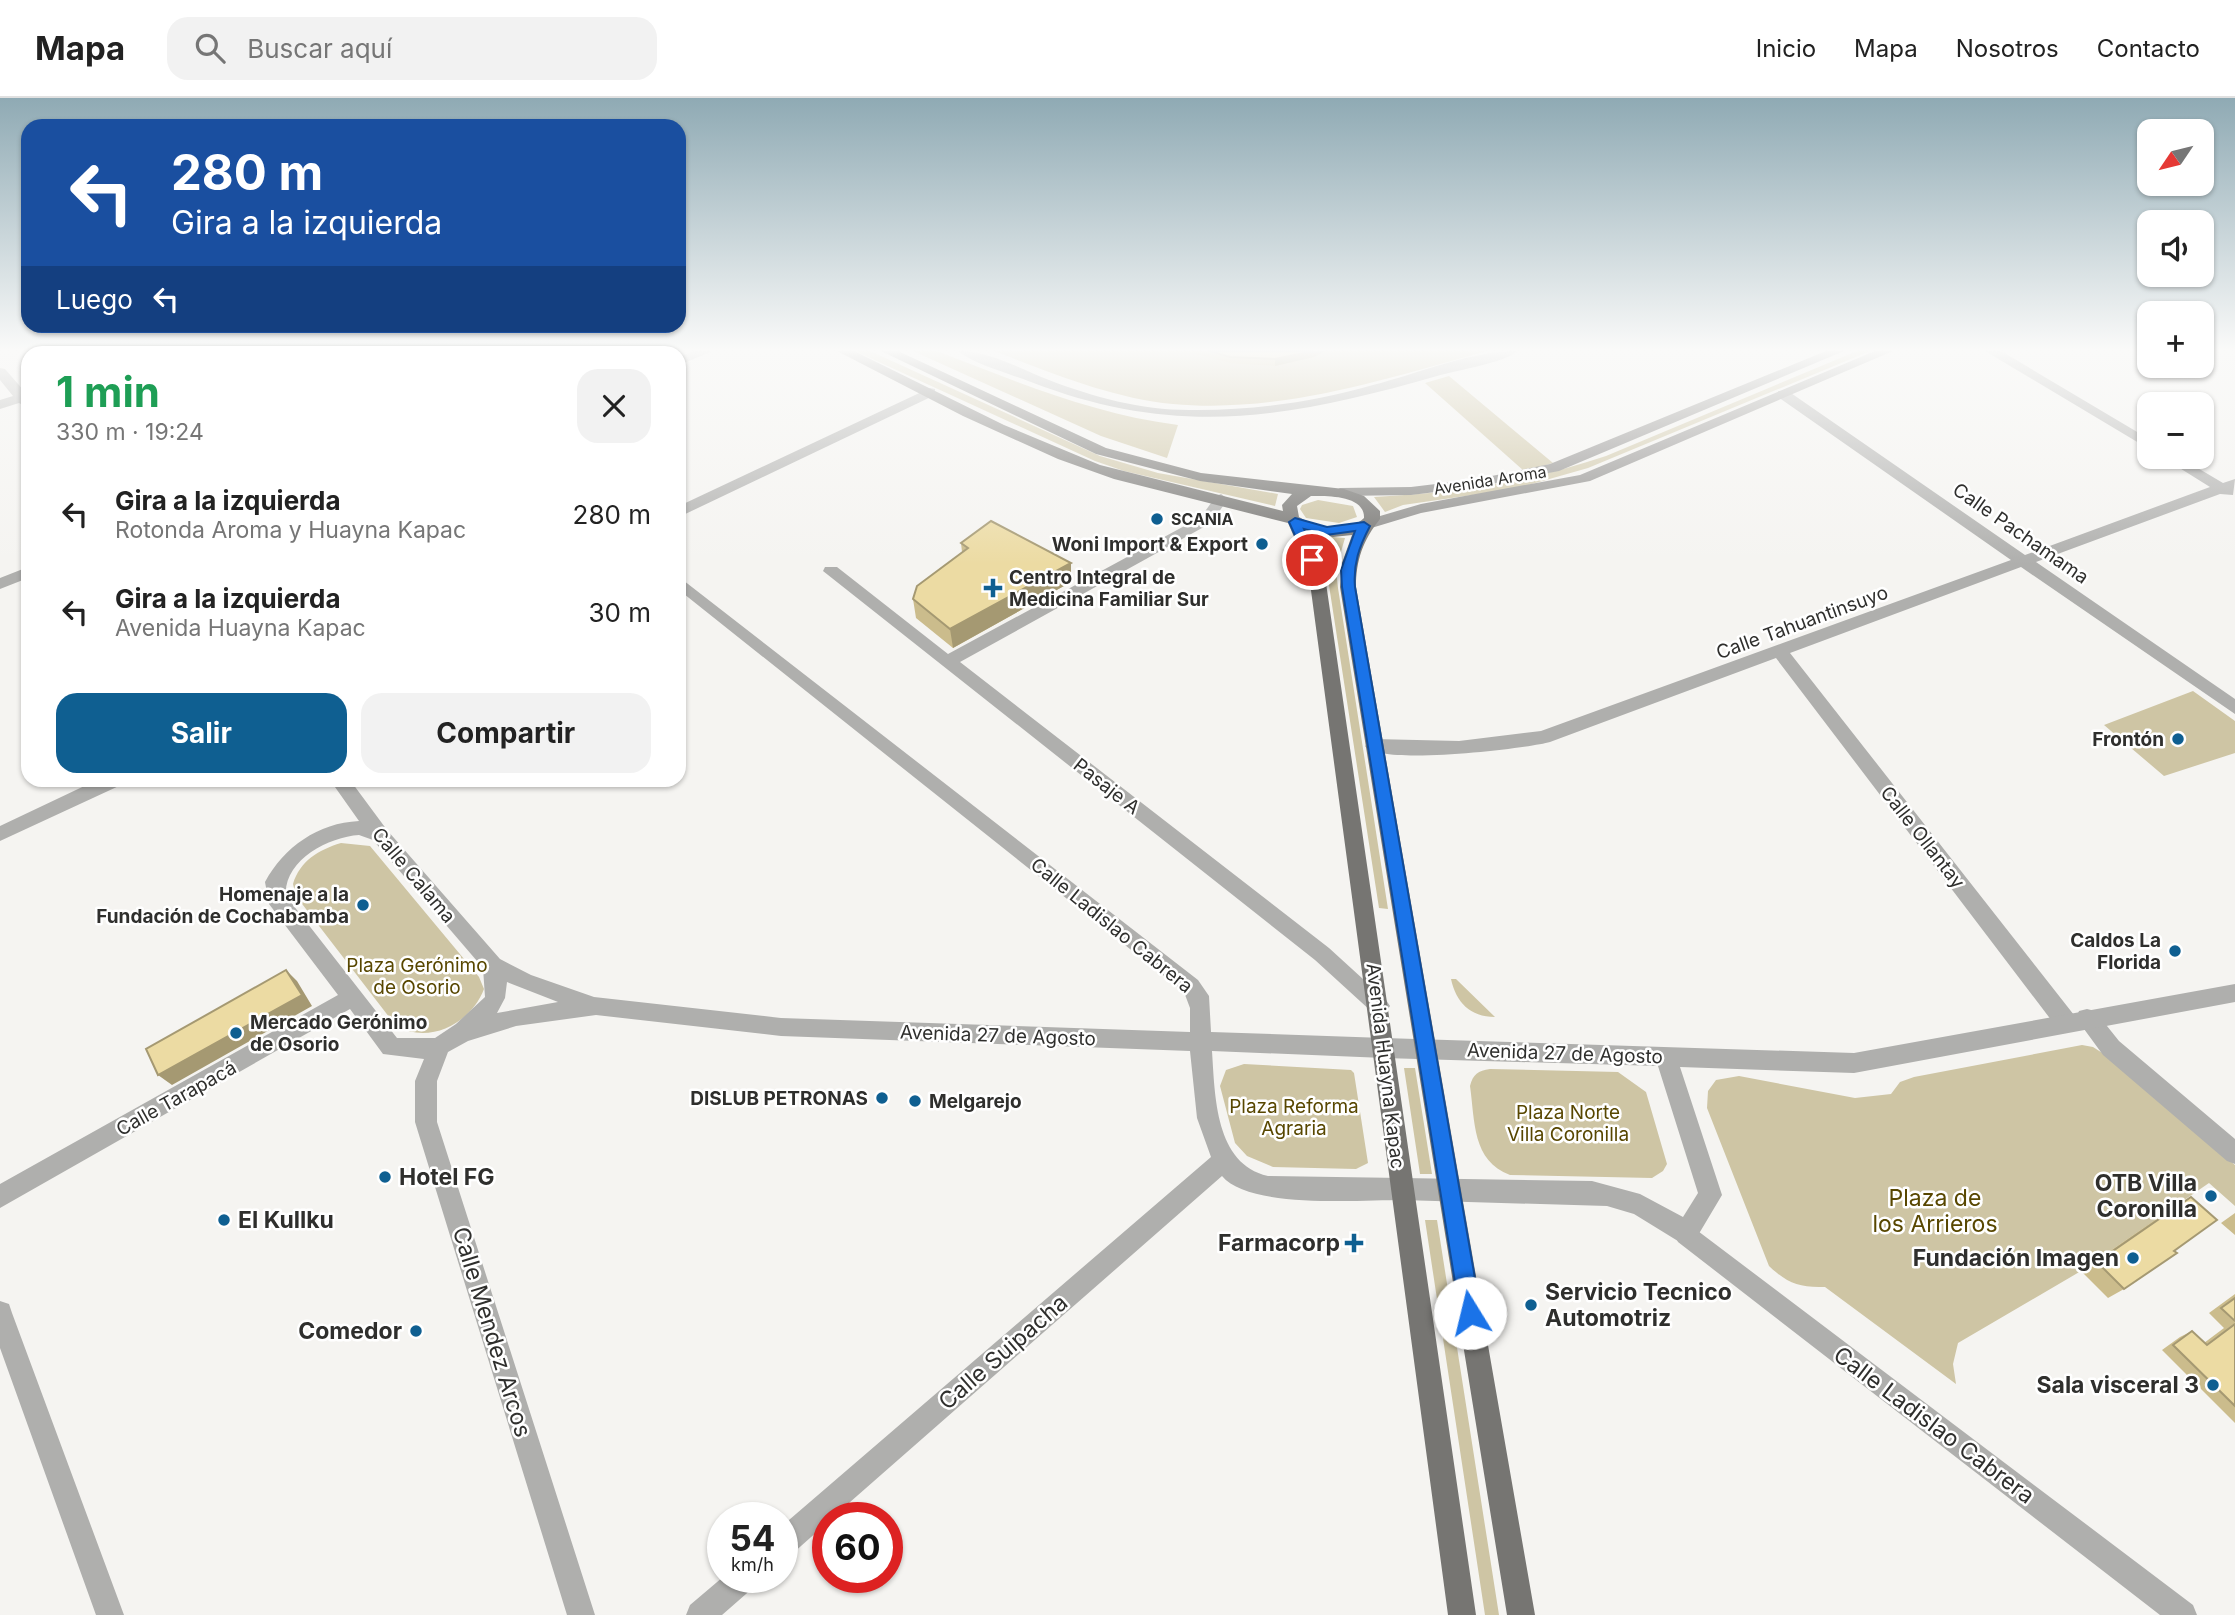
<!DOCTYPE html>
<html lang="es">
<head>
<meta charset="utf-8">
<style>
  body { margin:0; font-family:Inter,sans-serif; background:#f2f2f2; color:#222; height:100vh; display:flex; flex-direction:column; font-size:26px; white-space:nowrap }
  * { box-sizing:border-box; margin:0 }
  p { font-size:23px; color:#767676 }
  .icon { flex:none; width:38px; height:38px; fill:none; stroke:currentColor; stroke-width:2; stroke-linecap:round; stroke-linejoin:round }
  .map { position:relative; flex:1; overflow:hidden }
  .sheet { position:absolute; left:21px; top:248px; width:665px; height:441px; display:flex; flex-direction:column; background:#fff; border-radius:21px; box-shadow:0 2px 5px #0004 }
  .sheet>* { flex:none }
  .banner { position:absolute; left:21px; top:21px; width:665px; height:214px; border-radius:21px; box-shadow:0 2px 5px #0004; background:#1a4fa0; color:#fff; overflow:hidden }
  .needle { width:46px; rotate:235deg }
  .controls { position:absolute; left:2137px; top:21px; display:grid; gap:14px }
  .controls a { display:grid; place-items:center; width:77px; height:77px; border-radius:14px; background:#fff; box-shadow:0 2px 5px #0004; font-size:35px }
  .speed { position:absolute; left:707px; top:1404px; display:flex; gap:14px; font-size:35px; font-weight:700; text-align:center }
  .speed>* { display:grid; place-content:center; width:91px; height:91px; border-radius:50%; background:#fff; box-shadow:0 2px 5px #0004; line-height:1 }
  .speed small { font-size:18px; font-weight:400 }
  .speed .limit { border:10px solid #d22; background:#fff; color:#111 }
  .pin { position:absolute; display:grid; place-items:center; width:60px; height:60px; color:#fff; margin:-30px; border:4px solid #fff; border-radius:50%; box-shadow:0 2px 7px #0007 }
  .me { position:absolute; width:77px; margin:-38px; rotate:351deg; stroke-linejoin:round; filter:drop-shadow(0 0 5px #0008) }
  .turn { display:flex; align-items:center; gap:24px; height:147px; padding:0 35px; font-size:32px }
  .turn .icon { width:91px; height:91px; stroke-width:2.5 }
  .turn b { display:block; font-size:49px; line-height:60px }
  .then { display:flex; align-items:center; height:66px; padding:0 35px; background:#0003; gap:14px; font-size:26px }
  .round { display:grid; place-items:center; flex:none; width:74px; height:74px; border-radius:21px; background:#f2f2f2 }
  .head { display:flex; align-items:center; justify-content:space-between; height:119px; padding:0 35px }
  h1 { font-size:42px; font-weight:700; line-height:52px; color:#1e9e55 }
  .button { display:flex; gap:14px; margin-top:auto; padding:14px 35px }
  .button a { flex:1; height:80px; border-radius:21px; background:#0f5f91; color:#fff; font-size:28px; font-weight:700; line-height:80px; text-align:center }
  .button a+a { background:#f2f2f2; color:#222 }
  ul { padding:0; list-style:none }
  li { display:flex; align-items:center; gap:21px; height:98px; padding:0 35px }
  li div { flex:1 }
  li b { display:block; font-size:26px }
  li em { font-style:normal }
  header { display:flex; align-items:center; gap:42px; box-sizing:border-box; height:98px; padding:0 35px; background:#fff; border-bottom:2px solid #e0e0e0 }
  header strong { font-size:33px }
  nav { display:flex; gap:38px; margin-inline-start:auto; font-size:24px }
  .search { width:490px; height:63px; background:#f2f2f2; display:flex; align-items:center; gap:18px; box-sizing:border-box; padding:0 24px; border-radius:21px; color:#767676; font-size:26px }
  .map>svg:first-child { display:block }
</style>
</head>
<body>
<header>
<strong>Mapa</strong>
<div class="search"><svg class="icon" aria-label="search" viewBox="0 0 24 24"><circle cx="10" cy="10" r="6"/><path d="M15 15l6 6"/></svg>Buscar aquí</div>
<nav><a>Inicio</a><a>Mapa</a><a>Nosotros</a><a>Contacto</a></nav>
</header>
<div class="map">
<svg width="2235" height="1517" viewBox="0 0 2235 1517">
  <rect width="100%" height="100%" fill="#f5f4f1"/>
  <path fill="#cec5a4" d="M423,253H681L674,256Z
    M855,253H870L1100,358L1158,375L1278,396L1275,408L1124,373L1095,363Z
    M913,253H937C1017,284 1093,316 1178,327L1167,360L1101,338Z
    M994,253H1487C1385,281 1280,316 1173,306C1111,300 1052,275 994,253Z
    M1857,253H1870L1588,370L1514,391L1403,407L1385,414L1374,399C1454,395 1529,384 1606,358Z
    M1449,278L1553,365L1524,373L1425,285Z
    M1318,402L1353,408L1357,419L1339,425L1306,420L1300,411L1302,407Z
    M1310,437L1345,440L1336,471L1338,490L1388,811L1379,810L1326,468Z
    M2193,593L2235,623V655L2164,678L2104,627Z
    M341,745L370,748L479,879L484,891C471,925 430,947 396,928L296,798L293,786C300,763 318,752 341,745Z
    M1451,881H1456L1495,919C1470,919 1456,904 1451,881Z
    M2082,947L2093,949L2107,958L2235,1067V1108L2209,1085L2081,1173L1958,1245L1953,1266L1956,1286L1825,1189C1799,1190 1787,1185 1769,1168L1707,1010L1708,993L1716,982L1739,978L1855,1000L1891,996L1900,984L1914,979Z
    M1244,966L1351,972L1354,975L1368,1065L1356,1071L1273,1069L1247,1058L1235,1045L1220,988L1226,972Z
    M1404,970H1415L1432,1076H1420Z
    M1490,971L1618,974L1646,994L1667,1066L1663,1073L1652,1080L1510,1077C1472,1063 1475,1023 1470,988C1473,976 1478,973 1490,971Z
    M1425,1122H1437L1499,1517H1485Z"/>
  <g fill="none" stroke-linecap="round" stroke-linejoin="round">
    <path fill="#afafad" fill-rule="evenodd" d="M138,253H155L137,256Z
      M391,253H404L405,256H392Z
      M694,253H713L679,267V259Z
      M958,253C989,253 1019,270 1049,282C1093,299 1141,312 1189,312C1252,313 1313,304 1373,287C1420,275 1470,253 1518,253C1503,265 1458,272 1437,278C1290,320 1179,341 1031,284C1011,276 973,266 958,253Z
      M1985,253H2001L2149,341V351Z
      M0,270L5,271L25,294L28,293V310L19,305L0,311V302L13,298L0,282Z
      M930,290L935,291V297L679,419V408Z
      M1778,293H1788L2025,457L2210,389L2162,359H2179L2223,385L2235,381L2233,397L2220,396L2036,464L2235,601V616L2021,469L1790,555L2074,917L2077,924L2074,931L2066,933L2058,931L1776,560L1550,644C1525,651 1377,668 1365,648L1374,641L1459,643L1541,633L2011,462L1778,299Z
      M1221,396L1228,401L1211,425L960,564L1329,850L1386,902L1390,908L1386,914L1379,917L1372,914L1315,862L823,473L825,469H837L948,556L1201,419L1216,398Z
      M28,469V480L0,491V480Z
      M679,479L1198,882L1209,898L1211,934L1384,940L1392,943L1395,950L1392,957L1384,960L1212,953C1215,998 1215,1066 1268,1078L1402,1080L1410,1083L1414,1091L1410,1099L1402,1102C1360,1102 1249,1111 1222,1078L833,1419H828V1424L792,1456L782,1460V1428L1211,1059L1197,1020L1190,953L781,938L596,917L516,928L468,943L448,954L437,983V1024L595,1517H567L415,1024V983L424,961L383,956L350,911L0,1110V1086L338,897L269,806L265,784C284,749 318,725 359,723L330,682H350L387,732L500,861L531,877L594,899L781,920L1190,934V910L1184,894L679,492ZM359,737L373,742L483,870L485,899L456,926L435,940H397L286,798C283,763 328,739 359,737ZM507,884L558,904L497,915L505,900Z
      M97,682H124L121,687L0,743V728Z
      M2087,911L2095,913L2119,943L2235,1041V1066L2227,1063L2103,957L2076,920L2079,913Z
      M1686,1124L2193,1507L2197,1517H2160L1678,1144L1674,1136L1678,1128Z
      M0,1203L9,1206L12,1215L124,1517H96L0,1250Z
      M723,1479H758L754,1489L722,1517H686L690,1507Z"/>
    <path fill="#afafad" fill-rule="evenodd" d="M2235,886V904L1854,975L1680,969L1722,1097L1694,1144L1686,1148L1634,1116L1607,1108L1402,1102L1394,1099L1390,1091L1394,1083L1402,1080L1592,1083L1640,1096L1683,1119L1698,1095L1658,968L1384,960L1376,957L1373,950L1376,943L1384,940L1854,955Z"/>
    <path fill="#8e8d8b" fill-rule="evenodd" d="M1826,253H1844L1559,373L1477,389L1411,397L1340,398L1333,394L1340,390L1411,389L1477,381L1550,366Z
      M1875,253H1893L1590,383L1421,415L1368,431L1360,426L1363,423L1421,406L1580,377Z"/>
    <path fill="#767572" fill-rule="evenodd" d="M837,253H854L1004,327L1100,367L1283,413L1282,407L1292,396L1200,383L1096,356L881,253H898L1106,350L1201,375L1344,391L1364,398L1380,413V421C1363,442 1356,462 1356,489L1535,1517H1507L1340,489L1342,465L1352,437L1333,439L1307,434L1326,485L1476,1517H1448L1310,485L1304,462L1288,425L1114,381L1058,361L963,318ZM1311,398C1327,398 1365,397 1364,420C1347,436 1318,430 1299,419L1297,408Z"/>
  </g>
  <path fill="#cbbc8c" d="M1196,253H1326L1314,259L1275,268L1230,265L1196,256Z
    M961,445L1071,484L953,550L916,520L913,501L962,454Z
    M2191,1099L2174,1153L2124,1191L2108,1200L2081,1173L2175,1108Z
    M2235,1115V1137L2221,1125Z
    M2235,1196V1325L2162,1252L2180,1239L2192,1233L2204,1245L2224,1230L2209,1215Z"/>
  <path fill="#a59972" d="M1313,253H1326L1314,259L1275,268V261Z
    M1071,465V484L953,550L950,531Z
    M286,872L297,883L312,908L172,987L158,977Z"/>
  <path fill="#ecdba3" stroke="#a59972" stroke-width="2" d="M355,253H383L386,256H350Z
    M1210,253H1313L1275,261L1230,259Z
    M991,423L1071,465L950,531L913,501L917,488L968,450L961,445Z
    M286,872L302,897L158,977L146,951Z
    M2191,1099L2217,1122L2174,1153L2177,1155L2124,1191L2097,1164Z
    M2235,1200V1223L2221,1210Z
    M2235,1226V1308L2173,1247L2192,1233L2207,1247Z"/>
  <linearGradient id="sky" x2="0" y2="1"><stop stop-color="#8faab4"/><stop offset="0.54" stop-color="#fafaf9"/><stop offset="1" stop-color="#fafaf9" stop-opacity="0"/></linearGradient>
  <rect width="2235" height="466" fill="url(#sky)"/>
  <path fill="#1a73e8" stroke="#114b97" stroke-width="2" d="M1295,420L1327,429L1364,424L1370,428C1359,449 1353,466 1355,489L1481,1215L1478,1222L1470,1225L1463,1222L1460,1215L1342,489L1341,472L1355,433L1326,437L1304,431L1318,462L1312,466L1306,462L1289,424Z"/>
  <g fill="#0f5f91" stroke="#fff" stroke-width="2.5">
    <circle cx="1157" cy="421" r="7"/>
    <circle cx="1262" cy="446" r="7"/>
    <path d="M989.5 479.5h7v7h7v7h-7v7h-7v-7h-7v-7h7z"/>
    <circle cx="2178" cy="641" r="7"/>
    <circle cx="363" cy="807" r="7"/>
    <circle cx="2175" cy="853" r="7"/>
    <circle cx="236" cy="935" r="7"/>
    <circle cx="882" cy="1000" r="7"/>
    <circle cx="915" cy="1003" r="7"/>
    <circle cx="385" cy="1079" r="7"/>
    <circle cx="2211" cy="1098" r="7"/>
    <circle cx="224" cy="1122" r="7"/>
    <path d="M1350.5 1134.5h7v7h7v7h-7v7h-7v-7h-7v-7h7z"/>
    <circle cx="2133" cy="1160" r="7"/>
    <circle cx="1531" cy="1207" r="7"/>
    <circle cx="416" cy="1233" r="7"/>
    <circle cx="2213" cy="1287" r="7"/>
  </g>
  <g text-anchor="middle" stroke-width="5" stroke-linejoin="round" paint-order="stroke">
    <g font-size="16" fill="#2f2f2d" stroke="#fff">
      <text transform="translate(1490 382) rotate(-9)" y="6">Avenida Aroma</text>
    </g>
    <g font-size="16" font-weight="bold" fill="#2f2f2d" stroke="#fff" text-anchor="start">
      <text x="1171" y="427">SCANIA</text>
    </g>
    <g font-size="19" fill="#2f2f2d" stroke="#fff">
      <text transform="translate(2021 435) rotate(35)" y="7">Calle Pachamama</text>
      <text transform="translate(1802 524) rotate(-20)" y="7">Calle Tahuantinsuyo</text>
      <text transform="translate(1107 688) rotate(38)" y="7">Pasaje A</text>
      <text transform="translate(1923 739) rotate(52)" y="7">Calle Ollantay</text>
      <text transform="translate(414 777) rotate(50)" y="7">Calle Calama</text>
      <text transform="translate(1112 827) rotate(39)" y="7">Calle Ladislao Cabrera</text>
      <text transform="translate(998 937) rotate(2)" y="7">Avenida 27 de Agosto</text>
      <text transform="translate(1565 955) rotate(2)" y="7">Avenida 27 de Agosto</text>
      <text transform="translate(1386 968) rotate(83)" y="7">Avenida Huayna Kapac</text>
      <text transform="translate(176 1000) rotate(-29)" y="7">Calle Tarapacá</text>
    </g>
    <g font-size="19" font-weight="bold" fill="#2f2f2d" stroke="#fff" text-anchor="end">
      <text x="1248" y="453">Woni Import &amp; Export</text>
      <text x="1009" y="486" text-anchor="start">Centro Integral de<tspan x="1009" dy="22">Medicina Familiar Sur</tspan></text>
      <text x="2164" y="648">Frontón</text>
      <text x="349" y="803">Homenaje a la<tspan x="349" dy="22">Fundación de Cochabamba</tspan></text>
      <text x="2161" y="849">Caldos La<tspan x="2161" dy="22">Florida</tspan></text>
      <text x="250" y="931" text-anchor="start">Mercado Gerónimo<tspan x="250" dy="22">de Osorio</tspan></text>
      <text x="868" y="1007">DISLUB PETRONAS</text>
      <text x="929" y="1010" text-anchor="start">Melgarejo</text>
    </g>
    <g font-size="19" fill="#584700" stroke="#fff">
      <text x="417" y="874">Plaza Gerónimo<tspan x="417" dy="22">de Osorio</tspan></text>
      <text x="1294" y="1015">Plaza Reforma<tspan x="1294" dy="22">Agraria</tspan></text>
      <text x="1568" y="1021">Plaza Norte<tspan x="1568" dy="22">Villa Coronilla</tspan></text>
    </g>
    <g font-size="23" font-weight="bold" fill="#2f2f2d" stroke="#fff" text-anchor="end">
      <text x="399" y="1087" text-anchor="start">Hotel FG</text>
      <text x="2197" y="1093">OTB Villa<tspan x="2197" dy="26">Coronilla</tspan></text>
      <text x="238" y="1130" text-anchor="start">El Kullku</text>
      <text x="1340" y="1153">Farmacorp</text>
      <text x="2119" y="1168">Fundación Imagen</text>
      <text x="1545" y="1202" text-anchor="start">Servicio Tecnico<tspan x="1545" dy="26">Automotriz</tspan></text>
      <text x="402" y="1241">Comedor</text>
      <text x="2199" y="1295">Sala visceral 3</text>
    </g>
    <g font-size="23" fill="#584700" stroke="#fff">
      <text x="1935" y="1108">Plaza de<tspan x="1935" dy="26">los Arrieros</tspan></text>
    </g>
    <g font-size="23" fill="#2f2f2d" stroke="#fff">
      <text transform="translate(492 1234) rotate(73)" y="8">Calle Mendez Arcos</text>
      <text transform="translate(1003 1254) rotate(-41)" y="8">Calle Suipacha</text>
      <text transform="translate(1934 1327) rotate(37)" y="8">Calle Ladislao Cabrera</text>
    </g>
  </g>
</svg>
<div class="controls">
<a><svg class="needle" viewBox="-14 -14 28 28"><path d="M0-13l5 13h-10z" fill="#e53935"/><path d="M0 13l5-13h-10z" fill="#767676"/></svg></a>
<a><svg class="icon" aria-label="sound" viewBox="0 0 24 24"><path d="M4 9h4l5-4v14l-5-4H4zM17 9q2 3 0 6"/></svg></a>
<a>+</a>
<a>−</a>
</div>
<div class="speed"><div>54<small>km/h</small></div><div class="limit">60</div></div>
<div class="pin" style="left:1312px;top:462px;background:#d93025"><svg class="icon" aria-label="arrive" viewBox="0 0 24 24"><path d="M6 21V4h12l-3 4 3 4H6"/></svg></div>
<svg class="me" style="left:1470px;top:1215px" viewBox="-20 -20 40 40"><circle r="19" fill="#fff"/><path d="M0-13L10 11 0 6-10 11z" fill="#1a73e8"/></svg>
<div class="banner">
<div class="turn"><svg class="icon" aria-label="left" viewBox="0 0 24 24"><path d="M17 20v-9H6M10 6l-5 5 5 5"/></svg><div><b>280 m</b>Gira a la izquierda</div></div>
<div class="then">Luego<svg class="icon" aria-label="left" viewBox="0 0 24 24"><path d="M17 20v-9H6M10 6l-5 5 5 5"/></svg></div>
</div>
<section class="sheet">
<div class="head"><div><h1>1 min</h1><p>330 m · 19:24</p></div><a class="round"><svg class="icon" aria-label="close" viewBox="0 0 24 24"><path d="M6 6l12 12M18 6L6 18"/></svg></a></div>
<ul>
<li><svg class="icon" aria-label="left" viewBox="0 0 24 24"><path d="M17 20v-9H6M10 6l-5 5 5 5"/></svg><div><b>Gira a la izquierda</b><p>Rotonda Aroma y Huayna Kapac</p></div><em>280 m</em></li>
<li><svg class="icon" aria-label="left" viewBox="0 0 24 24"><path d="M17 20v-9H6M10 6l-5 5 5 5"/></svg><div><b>Gira a la izquierda</b><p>Avenida Huayna Kapac</p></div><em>30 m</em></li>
</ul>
<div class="button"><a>Salir</a><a>Compartir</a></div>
</section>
</div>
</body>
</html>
